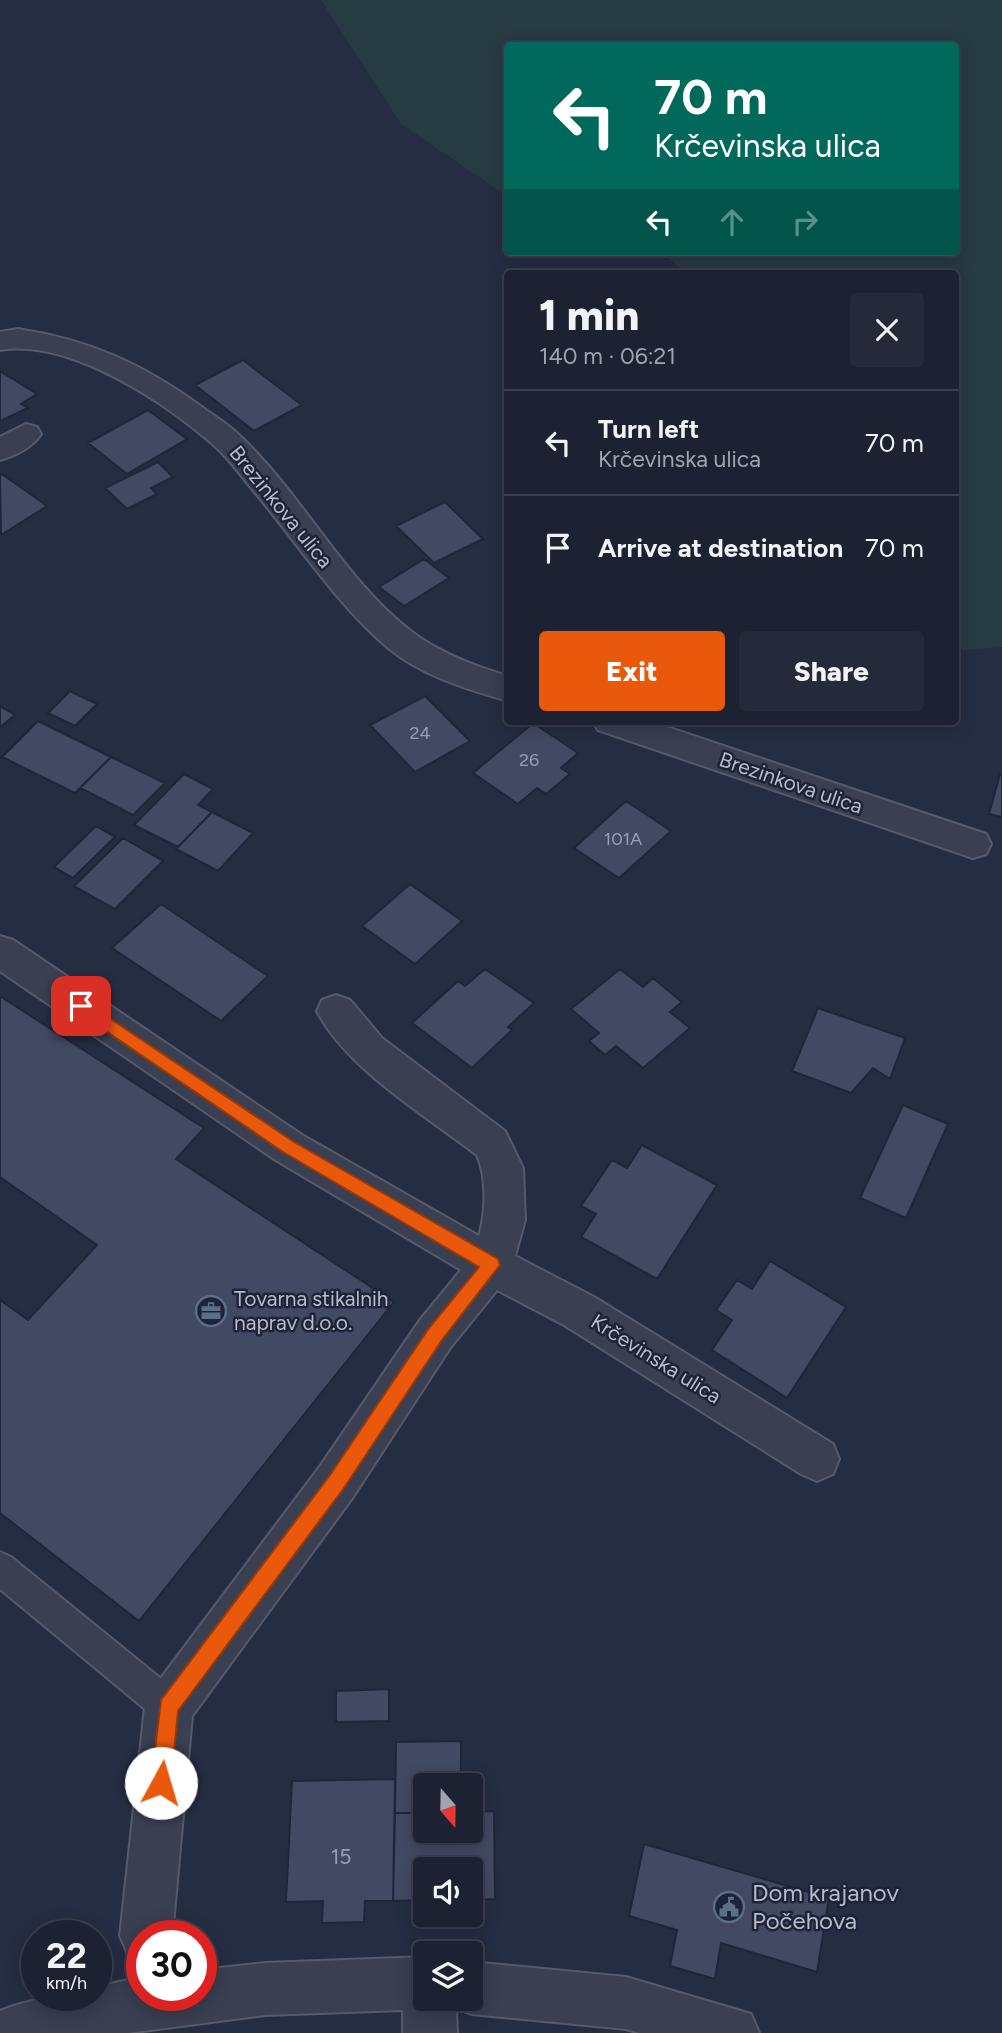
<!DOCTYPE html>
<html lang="en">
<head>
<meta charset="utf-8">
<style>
  body { margin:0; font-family:Figtree,sans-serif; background:#252a3a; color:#f1f3f6; height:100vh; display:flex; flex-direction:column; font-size:26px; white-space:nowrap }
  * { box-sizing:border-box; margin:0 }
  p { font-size:23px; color:#a0a4ac }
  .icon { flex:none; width:38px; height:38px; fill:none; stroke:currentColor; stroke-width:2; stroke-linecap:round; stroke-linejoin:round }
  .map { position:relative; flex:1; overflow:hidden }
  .side { position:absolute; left:504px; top:270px; width:455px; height:455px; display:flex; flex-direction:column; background:#1c2232; border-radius:7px; box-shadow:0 4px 18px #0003,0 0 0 2px #3a3f4d }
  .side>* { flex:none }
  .guide { position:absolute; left:504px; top:42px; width:455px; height:214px; border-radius:7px; box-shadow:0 4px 18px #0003,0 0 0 2px #3a3f4d; background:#00695c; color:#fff; overflow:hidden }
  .needle { width:46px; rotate:160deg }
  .fabs { position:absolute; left:413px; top:1773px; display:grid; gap:14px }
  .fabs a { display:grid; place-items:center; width:70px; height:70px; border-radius:7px; background:#1c2232; box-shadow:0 4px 18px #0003,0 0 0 2px #3a3f4d; font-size:35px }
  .speed { position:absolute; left:21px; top:1920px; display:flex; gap:14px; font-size:35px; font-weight:700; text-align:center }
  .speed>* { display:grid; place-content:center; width:91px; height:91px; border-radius:50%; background:#1c2232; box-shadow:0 4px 18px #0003,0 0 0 2px #3a3f4d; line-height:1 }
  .speed small { font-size:18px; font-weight:400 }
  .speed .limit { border:10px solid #d22; background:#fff; color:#111 }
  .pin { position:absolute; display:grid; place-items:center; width:60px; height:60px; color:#fff; margin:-30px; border-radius:14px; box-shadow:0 4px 10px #0006 }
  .me { position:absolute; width:77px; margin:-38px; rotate:6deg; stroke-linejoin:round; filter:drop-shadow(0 0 5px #0008) }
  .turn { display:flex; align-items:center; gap:24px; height:147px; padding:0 35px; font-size:32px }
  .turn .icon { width:91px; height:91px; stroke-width:2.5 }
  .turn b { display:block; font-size:49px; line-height:60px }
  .lanes { display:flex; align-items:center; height:66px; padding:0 35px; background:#0003; justify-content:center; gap:35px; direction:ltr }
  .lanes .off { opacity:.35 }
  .round { display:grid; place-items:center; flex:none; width:74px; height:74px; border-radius:7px; background:#252a3a }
  .headline { display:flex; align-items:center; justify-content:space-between; height:119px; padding:0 35px }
  h1 { font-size:42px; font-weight:800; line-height:52px }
  .cta { display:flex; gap:14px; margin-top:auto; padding:14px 35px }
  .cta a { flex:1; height:80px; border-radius:7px; background:#ea580c; color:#fff; font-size:28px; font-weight:800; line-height:80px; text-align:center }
  .cta a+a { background:#252a3a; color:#f1f3f6 }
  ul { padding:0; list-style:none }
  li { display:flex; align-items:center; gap:21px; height:105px; padding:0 35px; border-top:2px solid #3a3f4d }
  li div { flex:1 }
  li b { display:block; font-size:26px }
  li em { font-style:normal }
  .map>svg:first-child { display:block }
</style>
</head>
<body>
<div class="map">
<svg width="1002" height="2033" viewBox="0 0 1002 2033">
  <rect width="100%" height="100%" fill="#252d42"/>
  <path fill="#273b43" d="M321,0H1002V647L956,651V273H686L667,257L646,252H956V46H508L507,196L401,124Z"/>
  <path fill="#424962" stroke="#202639" stroke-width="2" d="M243,360L302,405L254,431L195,385Z
    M0,371L37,394L21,404L28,408L0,421Z
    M148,410L187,439L127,474L88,443Z
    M158,462L173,477L151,488L157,494L127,509L105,488Z
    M2,474L47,506L1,535L0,476Z
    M445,502L483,539L434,563L396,526Z
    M424,559L449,578L404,606L379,587Z
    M70,691L97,704L75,726L48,713Z
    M425,696L470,741L415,772L370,725Z
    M0,706L15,715L0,727Z
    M38,721L111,757L75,793L2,757Z
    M533,723L578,753L561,768L570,774L546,794L537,788L518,804L473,773Z
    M111,757L165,783L133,815L80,788Z
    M184,774L213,789L198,805L212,812L178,847L134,825Z
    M1000,774L1002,775V817L989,814Z
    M626,801L671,831L619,878L574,848Z
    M212,812L253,833L218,871L176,849Z
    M96,826L115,837L73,878L54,867Z
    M123,838L163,861L115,909L74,886Z
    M410,884L462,921L415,964L362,926Z
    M161,904L268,976L221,1021L112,948Z
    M485,969L534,1003L508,1027L512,1030L472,1068L412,1023L458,981L465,986Z
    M620,969L643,987L653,978L682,1002L670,1012L690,1028L643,1068L616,1046L605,1055L589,1041L599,1033L571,1009Z
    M0,996L204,1128L176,1159L394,1302L139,1621L0,1513V1300L28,1320L97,1245L0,1177Z
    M818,1008L905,1038L890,1079L873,1068L851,1093L792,1071Z
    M903,1105L948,1124L906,1218L860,1198Z
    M642,1145L717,1185L657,1279L581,1237L596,1214L581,1206L612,1160L627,1168Z
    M770,1261L846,1307L787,1398L712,1350L732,1320L716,1310L737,1280L752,1289Z
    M389,1689V1721L336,1722V1691Z
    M461,1741V1785H425V1813H395L396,1742Z
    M395,1779L393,1901H365L364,1922L322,1923L323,1901L286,1902L292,1781Z
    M494,1811L495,1899L471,1900V1869H425V1900L393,1901L395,1813H425V1830H471V1812Z
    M644,1844L829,1898L817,1972L721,1943L715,1979L670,1966L677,1930L629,1916Z"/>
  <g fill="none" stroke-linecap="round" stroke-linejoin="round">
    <g stroke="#555a6c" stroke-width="4">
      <path id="lane" d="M0,1552L11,1557L181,1695L186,1707L181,1719L169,1724L157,1719L0,1589Z"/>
    </g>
    <g stroke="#555a6c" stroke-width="4">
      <path id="street" d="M18,329C90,340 143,364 202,407C214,416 229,425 240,436C302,494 344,580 412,632C440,653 474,666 508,676V701C466,689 420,675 387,647C334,601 297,542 252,489C241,476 230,460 217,448C167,403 69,338 0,350V332Z
        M26,424L37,427L41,434C33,447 15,456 0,460V437Z
        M593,721H649L986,834L991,844L986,854L973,858L598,730Z
        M0,936L13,940L302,1135L479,1236C486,1212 487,1178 477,1155C426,1116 346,1068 317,1011L322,1000L336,995L350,1000L382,1038L505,1131L523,1168L525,1220L515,1256L594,1297L833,1444L839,1459L833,1474L817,1481L801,1474L564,1325L497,1290L450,1348L353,1497L192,1716L172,1936H142V1960L128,1954L120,1936L145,1707L152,1690L321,1465L420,1320L461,1270L274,1159L0,971Z
        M425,1957V1998H471V1962L626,1977L751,2014L759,2033H639L626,2029L471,2014L456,2008L457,2033H403V2010L265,2015L128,2033H0V2011C31,1998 63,1995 96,1995V1987L142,1977V1995H201V1970L265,1963Z"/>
    </g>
    <use href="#lane" fill="#3a3f51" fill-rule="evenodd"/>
    <use href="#street" fill="#3a3f51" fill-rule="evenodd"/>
  </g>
  <path fill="#ea580c" stroke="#983908" stroke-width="2" d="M81,999L294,1142L498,1259L500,1265L442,1340L344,1488L178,1711L171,1783L168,1790L161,1793L154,1790L151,1783L161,1700L330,1475L429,1328L479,1267L283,1152L75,1010L73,1006L75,1001Z"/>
  <defs>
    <g id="office-ring" transform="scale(1.575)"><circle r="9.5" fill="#1e2437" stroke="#5c6f8a" stroke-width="1.5"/><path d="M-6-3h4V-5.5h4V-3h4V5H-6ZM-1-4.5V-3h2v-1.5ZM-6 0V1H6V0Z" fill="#5c6f8a"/></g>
    <g id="civic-ring" transform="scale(1.575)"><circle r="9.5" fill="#1e2437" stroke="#5c6f8a" stroke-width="1.5"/><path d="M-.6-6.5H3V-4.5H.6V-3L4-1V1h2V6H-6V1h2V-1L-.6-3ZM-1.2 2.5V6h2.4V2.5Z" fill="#5c6f8a"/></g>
  </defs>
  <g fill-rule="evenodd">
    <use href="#office-ring" x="211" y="1311"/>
    <use href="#civic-ring" x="729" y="1907"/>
  </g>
  <g text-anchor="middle" stroke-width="5" stroke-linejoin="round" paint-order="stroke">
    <g font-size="18" fill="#9a9eb2">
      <text x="420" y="739">24</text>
      <text x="529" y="766">26</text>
      <text x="623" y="845">101A</text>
    </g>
    <g font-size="21" fill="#b7bbcc" stroke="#1e2437">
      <text transform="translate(281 507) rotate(51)" y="7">Brezinkova ulica</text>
      <text transform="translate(791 783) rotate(19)" y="7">Brezinkova ulica</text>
      <text transform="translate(656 1359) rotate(32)" y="7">Krčevinska ulica</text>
    </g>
    <g font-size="21" fill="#b7bbcc" stroke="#1e2437" text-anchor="start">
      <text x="234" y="1306">Tovarna stikalnih<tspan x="234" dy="24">naprav d.o.o.</tspan></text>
    </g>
    <g font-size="21" fill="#9a9eb2">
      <text x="341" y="1864">15</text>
    </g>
    <g font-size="24" fill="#b7bbcc" stroke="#1e2437" text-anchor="start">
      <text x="752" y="1901">Dom krajanov<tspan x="752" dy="28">Počehova</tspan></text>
    </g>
  </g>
</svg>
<div class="fabs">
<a><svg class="needle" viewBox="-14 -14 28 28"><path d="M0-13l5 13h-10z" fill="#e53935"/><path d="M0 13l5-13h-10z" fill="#a0a4ac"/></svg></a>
<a><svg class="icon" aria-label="sound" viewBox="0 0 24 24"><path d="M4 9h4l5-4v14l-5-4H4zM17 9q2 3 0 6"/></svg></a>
<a><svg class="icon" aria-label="layers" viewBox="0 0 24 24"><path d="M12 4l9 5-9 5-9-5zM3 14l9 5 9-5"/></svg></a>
</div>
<div class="speed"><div>22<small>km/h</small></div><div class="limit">30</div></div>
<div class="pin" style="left:81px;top:1006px;background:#d93025"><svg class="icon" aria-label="arrive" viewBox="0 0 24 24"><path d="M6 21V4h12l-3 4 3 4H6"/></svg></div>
<svg class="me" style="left:161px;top:1783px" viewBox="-20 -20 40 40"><circle r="19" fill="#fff"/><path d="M0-13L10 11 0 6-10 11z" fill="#ea580c"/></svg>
<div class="guide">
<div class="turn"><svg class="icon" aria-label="left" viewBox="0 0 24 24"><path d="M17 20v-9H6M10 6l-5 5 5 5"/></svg><div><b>70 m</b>Krčevinska ulica</div></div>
<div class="lanes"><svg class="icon" aria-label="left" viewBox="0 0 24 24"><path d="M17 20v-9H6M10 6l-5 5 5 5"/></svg><svg class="icon off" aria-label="ahead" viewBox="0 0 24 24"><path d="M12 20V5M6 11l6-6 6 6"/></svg><svg class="icon off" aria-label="right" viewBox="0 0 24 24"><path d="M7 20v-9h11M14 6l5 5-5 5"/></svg></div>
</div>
<section class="side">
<div class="headline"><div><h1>1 min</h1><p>140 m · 06:21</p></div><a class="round"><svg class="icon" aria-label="close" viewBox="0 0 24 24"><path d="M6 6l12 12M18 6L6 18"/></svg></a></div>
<ul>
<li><svg class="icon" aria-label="left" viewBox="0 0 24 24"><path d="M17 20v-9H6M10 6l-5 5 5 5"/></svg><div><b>Turn left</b><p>Krčevinska ulica</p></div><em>70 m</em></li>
<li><svg class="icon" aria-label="arrive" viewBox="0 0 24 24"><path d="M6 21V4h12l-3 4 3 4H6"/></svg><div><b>Arrive at destination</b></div><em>70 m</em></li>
</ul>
<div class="cta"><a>Exit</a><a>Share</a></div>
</section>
</div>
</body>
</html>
